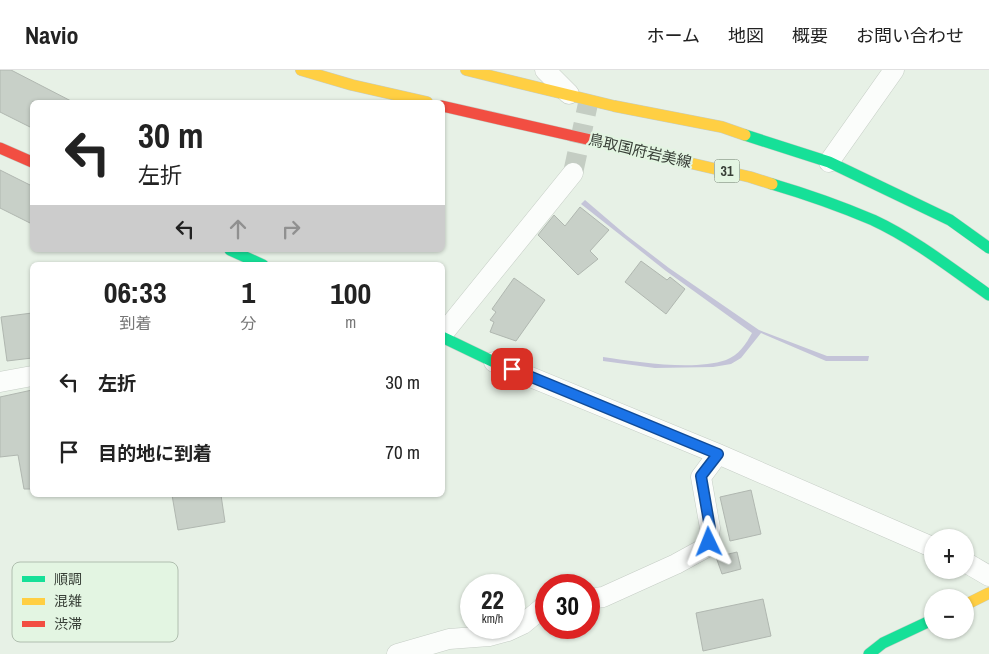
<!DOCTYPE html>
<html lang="ja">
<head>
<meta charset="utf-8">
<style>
  body { margin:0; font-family:"Archivo Narrow","Noto Sans JP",sans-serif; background:#f6f6f6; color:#222; height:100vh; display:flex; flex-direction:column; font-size:19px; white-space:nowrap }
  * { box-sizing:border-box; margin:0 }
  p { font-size:16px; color:#767676 }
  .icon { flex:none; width:28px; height:28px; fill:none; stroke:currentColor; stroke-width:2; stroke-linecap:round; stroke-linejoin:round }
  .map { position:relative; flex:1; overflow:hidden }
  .side { position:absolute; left:30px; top:192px; width:415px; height:235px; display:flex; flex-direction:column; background:#fff; border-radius:8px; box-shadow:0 1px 4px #0004 }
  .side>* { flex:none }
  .hud { position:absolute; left:30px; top:30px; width:415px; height:152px; border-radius:8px; box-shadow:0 1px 4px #0004; background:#fff; color:#222; overflow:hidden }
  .fabs { position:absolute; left:924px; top:459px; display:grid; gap:10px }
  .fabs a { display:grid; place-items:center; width:50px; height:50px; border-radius:50%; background:#fff; box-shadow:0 1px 4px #0004; font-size:25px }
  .speed { position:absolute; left:460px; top:504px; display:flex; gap:10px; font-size:25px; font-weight:700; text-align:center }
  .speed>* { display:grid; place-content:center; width:65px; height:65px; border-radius:50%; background:#fff; box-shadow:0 1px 4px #0004; line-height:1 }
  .speed small { font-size:12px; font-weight:400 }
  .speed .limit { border:8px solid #d22; background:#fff; color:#111 }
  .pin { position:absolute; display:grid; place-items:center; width:42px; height:42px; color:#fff; margin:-21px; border-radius:10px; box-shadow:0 2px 8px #0006 }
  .me { position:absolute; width:55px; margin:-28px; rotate:358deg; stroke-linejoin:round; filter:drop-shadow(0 0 4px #0008) }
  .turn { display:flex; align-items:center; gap:18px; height:105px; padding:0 25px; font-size:22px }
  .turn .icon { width:65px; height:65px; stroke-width:2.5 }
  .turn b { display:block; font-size:35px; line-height:42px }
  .lanes { display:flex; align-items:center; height:48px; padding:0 25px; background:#0003; justify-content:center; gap:25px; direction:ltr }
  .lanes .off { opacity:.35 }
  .eta { display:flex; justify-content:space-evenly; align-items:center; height:85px; text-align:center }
  .eta b { font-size:30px; font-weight:700; line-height:35px }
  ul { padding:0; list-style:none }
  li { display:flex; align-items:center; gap:15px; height:70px; padding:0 25px }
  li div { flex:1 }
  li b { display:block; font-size:19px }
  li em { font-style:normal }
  header { display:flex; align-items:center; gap:30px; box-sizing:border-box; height:70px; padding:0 25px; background:#fff; border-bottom:1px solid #e0e0e0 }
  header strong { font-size:24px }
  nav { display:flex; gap:28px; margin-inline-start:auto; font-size:18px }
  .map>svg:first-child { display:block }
</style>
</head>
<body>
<header>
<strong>Navio</strong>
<nav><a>ホーム</a><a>地図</a><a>概要</a><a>お問い合わせ</a></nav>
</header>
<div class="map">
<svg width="989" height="584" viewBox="0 0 989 584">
  <rect width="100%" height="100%" fill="#e7f1e6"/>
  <path fill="#c4c4d8" d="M585,130L626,165L669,198L759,260L827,286H869L868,291H826L761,263L741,288L731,294L713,297L655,298L603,291V287C637,292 694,301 726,290C739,285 746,274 752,263L666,201L581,134Z"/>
  <path fill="#c8d0c8" stroke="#b0b7b0" d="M0,0H11L73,32H32V58L0,42Z
    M0,100L32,116V154L0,138Z
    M580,137L609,160L590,181L598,189L578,205L538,165L554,145L565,156Z
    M641,191L667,210L670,207L685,219L666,244L625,212Z
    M514,208L545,230L516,271L490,262L494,252L490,250L496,242L492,239Z
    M32,243V288L7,291L1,247Z
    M32,320V419H24L18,385L0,387V327Z
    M751,420L761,464L730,471L720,427Z
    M172,425H221L225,452L178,460Z
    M737,482L741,499L722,504L716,487Z
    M763,529L771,566L703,581L696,543Z"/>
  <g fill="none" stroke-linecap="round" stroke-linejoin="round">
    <path stroke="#c4cdc3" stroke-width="20" stroke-dasharray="20 10" stroke-linecap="butt" d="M573,103L589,29"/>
    <g stroke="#c5cdc5" stroke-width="21">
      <path id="street" d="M545,0L569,24
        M829,92L894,0
        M442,265L573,103
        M494,292L718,384L932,477
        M0,312L32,306
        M965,492L989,506
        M589,529L603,527L676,494L707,477L710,458L701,407L718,384
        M397,584L449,569L489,566L508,561L523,554L546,535"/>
    </g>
    <g stroke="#c5cdc5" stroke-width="12">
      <path id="fast" d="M745,65L829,92L950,150L989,178
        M772,114C806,124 840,136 873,150C914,169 952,199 989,225
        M230,180L263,195
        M442,267L494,292
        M869,584L883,573L932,550"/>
    </g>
    <g stroke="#c5cdc5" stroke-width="12">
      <path id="slow" d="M301,0L352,15L427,32
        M466,0L614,36L722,57L745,65
        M591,70L750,107L772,114
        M965,535L989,523"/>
    </g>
    <g stroke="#c5cdc5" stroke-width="12">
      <path id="jam" d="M442,36L591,70
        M0,78L32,92"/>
    </g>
    <use href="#street" stroke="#fbfdfb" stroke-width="20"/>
    <use href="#fast" stroke="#16e098" stroke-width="11"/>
    <use href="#slow" stroke="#ffcf43" stroke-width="11"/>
    <use href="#jam" stroke="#f24e42" stroke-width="11"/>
  </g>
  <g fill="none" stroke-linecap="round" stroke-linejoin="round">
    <g stroke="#114b97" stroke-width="12">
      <path id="route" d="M512,299L718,384L701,406L710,458L709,472"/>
    </g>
    <use href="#route" stroke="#1a73e8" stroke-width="9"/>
  </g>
  <g text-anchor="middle" stroke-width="4.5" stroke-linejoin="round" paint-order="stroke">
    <rect fill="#e3f5e2" stroke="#6b766a" stroke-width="1" x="714.5" y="89.5" width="25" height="23" rx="4"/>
    <g font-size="14" font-weight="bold" fill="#383f37">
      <text x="727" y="106">31</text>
    </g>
    <g font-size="15" fill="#383f37" stroke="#e3f5e2">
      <text transform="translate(640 81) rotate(13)" y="5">鳥取国府岩美線</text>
    </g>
  </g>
  <rect x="12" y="492" width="166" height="80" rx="8" fill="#e3f5e2" stroke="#b0beaf" stroke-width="1"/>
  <rect x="22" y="506" width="23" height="6" fill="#16e098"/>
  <rect x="22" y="528" width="23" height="7" fill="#ffcf43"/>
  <rect x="22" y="551" width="23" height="6" fill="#f24e42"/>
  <g font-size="14" fill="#383f37">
    <text x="54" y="514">順調</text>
    <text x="54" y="536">混雑</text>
    <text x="54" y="559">渋滞</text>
  </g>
</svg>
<div class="fabs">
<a>+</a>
<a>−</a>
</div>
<div class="speed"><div>22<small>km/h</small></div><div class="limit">30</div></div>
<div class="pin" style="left:512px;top:299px;background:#d93025"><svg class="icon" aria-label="arrive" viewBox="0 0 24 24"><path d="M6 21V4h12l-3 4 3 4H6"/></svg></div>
<svg class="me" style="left:709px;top:472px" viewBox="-20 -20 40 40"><path d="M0-17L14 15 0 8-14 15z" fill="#1a73e8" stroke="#fff" stroke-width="4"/></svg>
<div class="hud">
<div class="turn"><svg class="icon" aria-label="left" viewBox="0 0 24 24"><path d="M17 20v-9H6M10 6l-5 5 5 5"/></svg><div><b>30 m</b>左折</div></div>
<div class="lanes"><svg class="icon" aria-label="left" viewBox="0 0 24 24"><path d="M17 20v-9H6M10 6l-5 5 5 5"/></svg><svg class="icon off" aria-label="ahead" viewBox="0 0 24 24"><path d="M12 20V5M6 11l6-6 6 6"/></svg><svg class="icon off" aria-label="right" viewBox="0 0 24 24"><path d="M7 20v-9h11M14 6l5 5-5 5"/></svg></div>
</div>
<section class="side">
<div class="eta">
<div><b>06:33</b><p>到着</p></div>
<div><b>1</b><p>分</p></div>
<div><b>100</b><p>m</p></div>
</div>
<ul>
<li><svg class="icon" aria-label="left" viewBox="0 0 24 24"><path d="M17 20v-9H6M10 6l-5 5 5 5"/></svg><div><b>左折</b></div><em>30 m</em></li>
<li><svg class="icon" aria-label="arrive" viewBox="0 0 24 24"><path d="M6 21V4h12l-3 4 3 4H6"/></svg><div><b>目的地に到着</b></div><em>70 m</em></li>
</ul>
</section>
</div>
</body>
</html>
